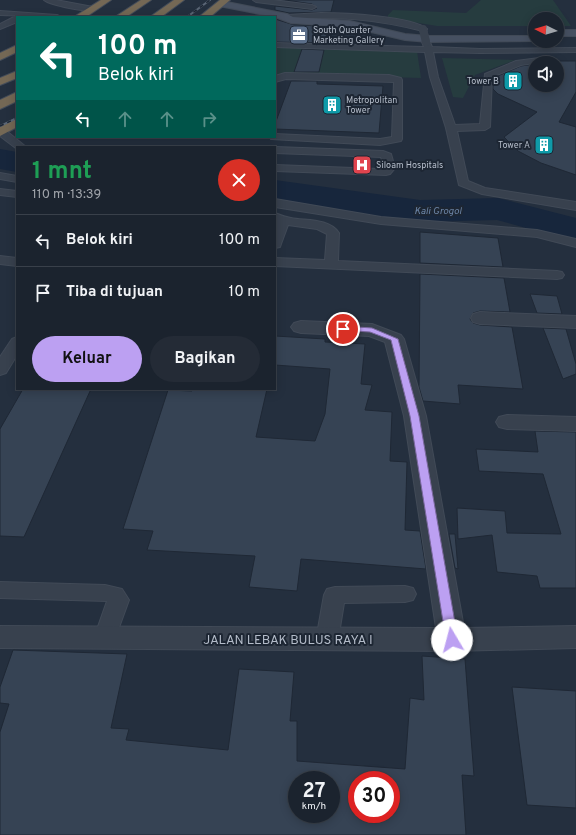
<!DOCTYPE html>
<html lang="id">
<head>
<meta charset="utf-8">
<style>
  body { margin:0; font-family:Overpass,sans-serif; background:#242b36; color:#f1f3f6; height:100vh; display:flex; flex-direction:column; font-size:15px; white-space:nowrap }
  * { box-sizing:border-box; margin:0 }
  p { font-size:13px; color:#a0a4aa }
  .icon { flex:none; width:22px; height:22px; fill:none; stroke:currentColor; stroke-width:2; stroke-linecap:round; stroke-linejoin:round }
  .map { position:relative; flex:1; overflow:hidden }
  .details { position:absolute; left:16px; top:146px; width:260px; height:244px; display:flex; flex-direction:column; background:#1b232e; border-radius:0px; box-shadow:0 2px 10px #0003,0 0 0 1px #39404a }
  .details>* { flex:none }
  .guide { position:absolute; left:16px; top:16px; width:260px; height:122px; border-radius:0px; box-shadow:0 2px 10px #0003,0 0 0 1px #39404a; background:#00695c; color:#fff; overflow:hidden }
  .needle { width:26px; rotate:275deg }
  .buttons { position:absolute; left:528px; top:12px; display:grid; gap:8px }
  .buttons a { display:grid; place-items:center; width:36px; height:36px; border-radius:50%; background:#1b232e; box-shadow:0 2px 10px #0003,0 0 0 1px #39404a; font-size:20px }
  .speed { position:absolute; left:288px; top:771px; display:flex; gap:8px; font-size:20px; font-weight:700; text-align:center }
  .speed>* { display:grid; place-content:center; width:52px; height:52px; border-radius:50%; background:#1b232e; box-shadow:0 2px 10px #0003,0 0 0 1px #39404a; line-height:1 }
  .speed small { font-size:10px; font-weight:400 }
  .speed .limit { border:6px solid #d22; background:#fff; color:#111 }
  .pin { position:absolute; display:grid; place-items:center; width:34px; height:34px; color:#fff; margin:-17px; border:2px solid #fff; border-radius:50%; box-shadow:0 1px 4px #0007 }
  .me { position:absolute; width:44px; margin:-22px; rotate:352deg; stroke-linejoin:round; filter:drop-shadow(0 0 3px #0008) }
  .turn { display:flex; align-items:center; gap:14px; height:84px; padding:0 16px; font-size:18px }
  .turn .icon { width:52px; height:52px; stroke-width:2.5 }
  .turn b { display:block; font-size:28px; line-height:34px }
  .lanes { display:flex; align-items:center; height:38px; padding:0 16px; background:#0003; justify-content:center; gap:20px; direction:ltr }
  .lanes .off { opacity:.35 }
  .round { display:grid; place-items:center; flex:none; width:42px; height:42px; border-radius:21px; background:#242b36 }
  .head { display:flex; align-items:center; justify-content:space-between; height:68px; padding:0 16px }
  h1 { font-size:24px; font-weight:700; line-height:30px; color:#1e9e55 }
  .primary-button { display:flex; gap:8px; margin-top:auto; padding:8px 16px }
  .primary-button a { flex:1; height:46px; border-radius:24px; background:#bca0f2; color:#111; font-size:16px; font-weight:700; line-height:46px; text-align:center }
  .primary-button a+a { background:#242b36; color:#f1f3f6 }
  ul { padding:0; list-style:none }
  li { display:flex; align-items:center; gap:12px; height:52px; padding:0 16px; border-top:1px solid #39404a }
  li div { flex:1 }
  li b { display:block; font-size:15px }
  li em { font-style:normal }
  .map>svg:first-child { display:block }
</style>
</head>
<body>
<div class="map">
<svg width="576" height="835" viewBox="0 0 576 835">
  <rect width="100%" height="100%" fill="#242f3e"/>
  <path fill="#263c3f" d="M481,0H553L571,26H557V19H535V26H437L388,18V15L393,10L466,13Z
    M275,46L417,51L421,78L282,74L275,76Z
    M442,58L515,60L475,75L463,98L453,97Z"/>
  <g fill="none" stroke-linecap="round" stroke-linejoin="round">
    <path fill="#17263c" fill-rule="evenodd" d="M0,149L17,152V172L0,169Z
      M275,180L420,200L498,198L576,218V242L497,220L420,222L275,202Z"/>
  </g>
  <path fill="#364354" stroke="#1f2835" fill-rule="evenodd" d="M285,0H334L331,12L289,13L275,10V6L312,10L317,8L312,4Z
    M275,19L291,24L328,27L325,43L275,42Z
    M302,49L324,50L319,72H294Z
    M560,61H576V92L559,122L576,127V175L541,163L518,151L504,137L537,112L498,94L493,89V78L521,66L535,64V85H557V63H544Z
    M291,81H317V84L383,86L379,133L275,129V124Z
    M420,232L498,238L503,267L420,263Z
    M420,274L504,278L510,312L480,311L473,313L470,319L473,323L480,325L512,327L523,389L458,385L460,404L423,401L419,387Z
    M530,294L557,296L562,314L537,313Z
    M543,328L566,329L576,364V374L563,379Z
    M275,336L325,339V342L365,344L361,384L372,385L365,410L392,412L390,461L407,462L405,530L420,531L426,569L301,559L297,591L249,587L255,556L147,550L153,531L123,529L168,390L192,391V389H267L256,437L315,441L325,414L330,369L275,365Z
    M23,389H91L24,537L0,536V429Z
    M535,431L576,432V588H540L537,576L497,572L492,535L458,539L457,508L505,511L507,533L561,534L543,474L479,471L476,449L538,452Z
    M449,534H455L458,569L455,568Z
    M13,650L127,654L111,728L129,729L126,740L228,750L239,669L294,672L290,721H297V761L405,769L410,698L424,700L422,656L465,659L474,776L462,775L466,835H0V732L9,704L0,703V687ZM297,780H331V814H297ZM357,780H391V814H357Z
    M512,687L576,691V808L527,805Z"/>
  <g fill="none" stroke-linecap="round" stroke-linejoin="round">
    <g stroke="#414a57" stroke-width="2">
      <path id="lane" d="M44,0H56L93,7L97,9C91,14 50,5 44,0Z
        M253,0H273L312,5L316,7L312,9L256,2Z
        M0,11L57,15L61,17L0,15Z
        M321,13C343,13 412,16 427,29L423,31C375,19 337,16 287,19L283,17L287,15Z
        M14,17H18L17,22L0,29V24Z
        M423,40H429L432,47L480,49L576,48V52L480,53L433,52L438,77L455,125L480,124L485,74L516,61L547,57L548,59L547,61L521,65L492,77L490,127L485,130L457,131L468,181L485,188L576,202V210L482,194L459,185L446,128L430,77L425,52L275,47V43L424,47L422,42Z
        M285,73L389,75L401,78L402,80V139L401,141L380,145L271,139L270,137H275V134L380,139L392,137L394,82L286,79L275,82V76Z
        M0,128L4,129L26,147H17V149L0,136Z
        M274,147H275L383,151L391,154L395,168L390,174L386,175L275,171V165L379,169L384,167L381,157L275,153Z
        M0,173L17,176V182L0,179Z
        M0,189L17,191V197L0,195Z
        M275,199L381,217L537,230L576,239V247L537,237L381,224L275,207Z
        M275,213C280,215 285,217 291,218C306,221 329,218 339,233L338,261L557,271L562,272L564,275L562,278L557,279L275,266V258L325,260L327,234L317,229L288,225L281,244L280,247L275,248V228L277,222L275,221Z
        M0,256L17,258V266L0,264Z
        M17,337V355L6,373L0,375V357L12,339Z
        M0,582L105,585L122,589L129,600L113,644L105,647L97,644L94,638L107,601L0,598Z
        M405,586L413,588L416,594L413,600L405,602L344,603L338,640L335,646L327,649L319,646L316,640L324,595L327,589L335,587Z"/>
    </g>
    <g stroke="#414a57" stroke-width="2">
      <path id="street" d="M480,312L576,316V328L480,324L473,322L471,318L473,314Z
        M301,321L372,324L401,335L404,339L426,416L464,628L576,626V648L452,651L0,648V626L436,628L404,416L385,342L369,336L301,333L294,331L291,327L294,323Z
        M507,415L576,417V431L507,429L499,427L496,422L499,417Z"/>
    </g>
    <g stroke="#414a57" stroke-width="2">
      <path id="secondary" d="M222,1L287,14L293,17L350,21L405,34L428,36H535V41H539L428,42L405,40L350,27L291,23L275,17L219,6L218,4Z
        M557,30H576V36H557Z"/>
    </g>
    <g stroke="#434c59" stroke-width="2">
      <path id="highway" d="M101,0H111L86,17H74Z
        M141,0H151L126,17H115Z
        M174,0H184L161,17H150Z
        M220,0H230L210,17H199Z
        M17,45V52L0,60V53Z
        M17,71V78L0,85V78Z
        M17,92V101L0,109V100Z
        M17,118V127L0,136V127Z"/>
    </g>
    <use href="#lane" fill="#38414e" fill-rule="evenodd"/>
    <use href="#street" fill="#38414e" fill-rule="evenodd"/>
    <use href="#secondary" fill="#465061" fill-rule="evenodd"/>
    <use href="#highway" fill="#746855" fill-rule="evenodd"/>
    <g stroke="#5a6575" stroke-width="2">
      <path id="rail" d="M187,17L210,0
        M0,126L17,118"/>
    </g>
    <use href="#rail" stroke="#1d2633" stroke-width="1.5" stroke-dasharray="4" stroke-linecap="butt"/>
    <g stroke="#414a57" stroke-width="8" stroke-linecap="butt">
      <path id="lane-bridge" d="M423,29L426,42"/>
    </g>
    <use href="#lane-bridge" stroke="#38414e" stroke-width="8"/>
  </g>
  <path fill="#bca0f2" stroke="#7a689d" d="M343,326L372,328L398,339L419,416L458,640L456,643L452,645L448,643L446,640L410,416L391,340L370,332L340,330V327Z"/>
  <defs>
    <g id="office-square" transform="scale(1)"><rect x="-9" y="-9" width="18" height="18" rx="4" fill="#5c6f8a" stroke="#1d2633"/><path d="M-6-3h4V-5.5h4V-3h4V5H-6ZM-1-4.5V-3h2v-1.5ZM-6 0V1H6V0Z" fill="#fff"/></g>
    <g id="building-square" transform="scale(1)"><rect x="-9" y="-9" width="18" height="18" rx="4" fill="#0f9aa8" stroke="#1d2633"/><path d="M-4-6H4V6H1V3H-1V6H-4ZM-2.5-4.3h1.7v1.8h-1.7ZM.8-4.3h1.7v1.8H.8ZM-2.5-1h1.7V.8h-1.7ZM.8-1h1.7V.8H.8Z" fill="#fff"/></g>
    <g id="hospital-square" transform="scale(1)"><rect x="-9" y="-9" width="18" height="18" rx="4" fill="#e0444e" stroke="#1d2633"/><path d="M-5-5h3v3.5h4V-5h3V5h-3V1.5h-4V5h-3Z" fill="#fff"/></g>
  </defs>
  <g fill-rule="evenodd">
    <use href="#office-square" x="299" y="35"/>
    <use href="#building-square" x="513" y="81"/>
    <use href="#building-square" x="332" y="105"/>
    <use href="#building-square" x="544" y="145"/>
    <use href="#hospital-square" x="362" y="165"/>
  </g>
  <g text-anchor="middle" stroke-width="4" stroke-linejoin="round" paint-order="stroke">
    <g font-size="9" fill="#b4bcc9" stroke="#1d2633" text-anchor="start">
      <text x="313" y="33">South Quarter<tspan x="313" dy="10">Marketing Gallery</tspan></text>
      <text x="499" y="84" text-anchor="end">Tower B</text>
      <text x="346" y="103">Metropolitan<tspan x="346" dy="10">Tower</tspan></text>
      <text x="530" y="148" text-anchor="end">Tower A</text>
      <text x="376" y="168">Siloam Hospitals</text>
    </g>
    <g font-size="10" font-style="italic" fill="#6d86a8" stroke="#1d2633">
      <text x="438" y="214">Kali Grogol</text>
    </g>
    <g font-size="13" fill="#b4bcc9" stroke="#1d2633">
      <text x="288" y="644">JALAN LEBAK BULUS RAYA I</text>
    </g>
  </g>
</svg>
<div class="buttons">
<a><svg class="needle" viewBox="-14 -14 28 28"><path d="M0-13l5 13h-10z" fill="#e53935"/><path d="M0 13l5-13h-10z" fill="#a0a4aa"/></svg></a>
<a><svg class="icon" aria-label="sound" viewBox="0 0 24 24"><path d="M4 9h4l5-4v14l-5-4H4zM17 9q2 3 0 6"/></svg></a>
</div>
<div class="speed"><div>27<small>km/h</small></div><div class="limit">30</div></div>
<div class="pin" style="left:343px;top:329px;background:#d93025"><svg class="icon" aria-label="arrive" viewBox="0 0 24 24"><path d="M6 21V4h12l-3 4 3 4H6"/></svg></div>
<svg class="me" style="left:452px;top:640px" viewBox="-20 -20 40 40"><circle r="19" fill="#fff"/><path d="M0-13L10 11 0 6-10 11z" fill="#bca0f2"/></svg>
<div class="guide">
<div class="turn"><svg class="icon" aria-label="left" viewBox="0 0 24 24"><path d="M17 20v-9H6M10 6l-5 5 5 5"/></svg><div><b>100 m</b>Belok kiri</div></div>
<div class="lanes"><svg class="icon" aria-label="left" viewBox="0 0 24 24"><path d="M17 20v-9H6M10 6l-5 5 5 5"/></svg><svg class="icon off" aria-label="ahead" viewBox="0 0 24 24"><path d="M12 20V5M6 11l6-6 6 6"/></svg><svg class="icon off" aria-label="ahead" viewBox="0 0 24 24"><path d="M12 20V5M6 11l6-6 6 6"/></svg><svg class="icon off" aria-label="right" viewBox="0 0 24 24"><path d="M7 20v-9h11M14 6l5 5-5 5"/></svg></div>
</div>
<section class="details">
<div class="head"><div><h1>1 mnt</h1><p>110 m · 13:39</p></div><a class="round" style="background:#d93025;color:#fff"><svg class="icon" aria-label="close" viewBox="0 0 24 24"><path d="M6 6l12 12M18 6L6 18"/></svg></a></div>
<ul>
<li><svg class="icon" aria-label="left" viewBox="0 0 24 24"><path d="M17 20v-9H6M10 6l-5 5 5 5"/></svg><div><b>Belok kiri</b></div><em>100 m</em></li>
<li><svg class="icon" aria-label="arrive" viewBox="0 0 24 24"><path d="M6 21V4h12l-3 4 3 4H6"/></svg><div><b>Tiba di tujuan</b></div><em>10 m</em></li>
</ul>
<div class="primary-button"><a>Keluar</a><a>Bagikan</a></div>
</section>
</div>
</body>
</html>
